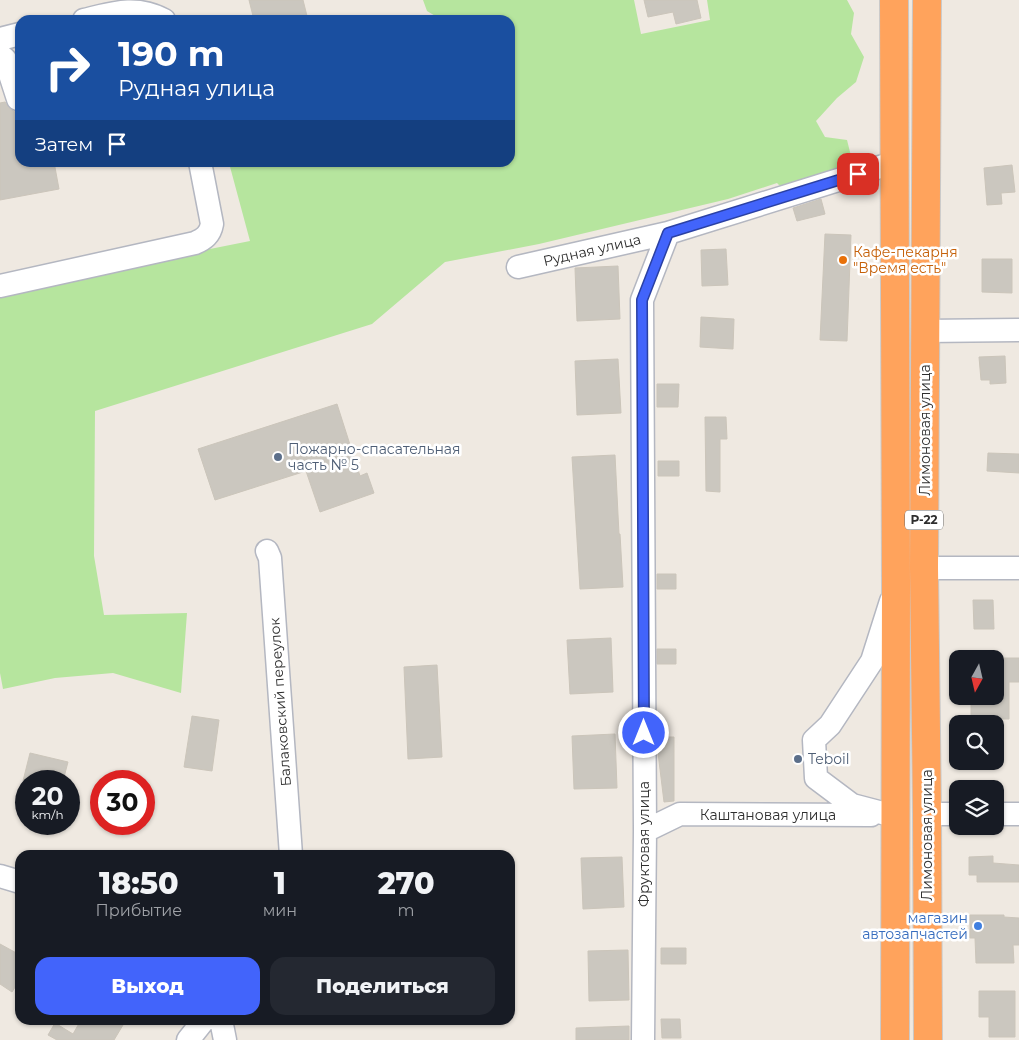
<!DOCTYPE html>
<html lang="ru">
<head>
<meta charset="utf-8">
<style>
  body { margin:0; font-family:Montserrat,sans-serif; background:#242831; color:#f1f3f6; height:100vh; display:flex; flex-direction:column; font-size:19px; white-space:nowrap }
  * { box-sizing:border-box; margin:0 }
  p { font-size:16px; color:#9ea1a6 }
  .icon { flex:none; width:28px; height:28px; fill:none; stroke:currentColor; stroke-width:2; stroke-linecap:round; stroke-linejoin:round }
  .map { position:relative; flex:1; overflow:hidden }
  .details { position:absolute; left:15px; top:850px; width:500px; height:175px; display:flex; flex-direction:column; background:#171b24; border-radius:15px; box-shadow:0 1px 4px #0004 }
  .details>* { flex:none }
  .banner { position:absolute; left:15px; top:15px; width:500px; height:152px; border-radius:15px; box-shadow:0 1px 4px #0004; background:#1a4fa0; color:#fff; overflow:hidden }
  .needle { width:32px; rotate:188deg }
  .tools { position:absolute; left:949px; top:650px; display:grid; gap:10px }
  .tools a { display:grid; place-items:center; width:55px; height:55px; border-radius:10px; background:#171b24; box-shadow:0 1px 4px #0004; font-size:25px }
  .speed { position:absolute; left:15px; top:770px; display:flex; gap:10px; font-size:25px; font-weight:700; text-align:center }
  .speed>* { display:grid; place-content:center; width:65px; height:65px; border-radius:50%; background:#171b24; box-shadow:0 1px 4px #0004; line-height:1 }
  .speed small { font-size:12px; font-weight:400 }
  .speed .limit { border:8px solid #d22; background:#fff; color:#111 }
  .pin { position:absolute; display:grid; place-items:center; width:42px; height:42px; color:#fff; margin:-21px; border-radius:10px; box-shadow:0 2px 8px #0006 }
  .me { position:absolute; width:55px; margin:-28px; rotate:0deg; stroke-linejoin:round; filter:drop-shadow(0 0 4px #0008) }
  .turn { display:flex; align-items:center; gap:18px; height:105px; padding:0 20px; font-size:22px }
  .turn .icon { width:65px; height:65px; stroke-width:2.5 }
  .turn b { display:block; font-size:35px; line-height:42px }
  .then { display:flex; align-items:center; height:48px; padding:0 20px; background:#0003; gap:10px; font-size:19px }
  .eta { display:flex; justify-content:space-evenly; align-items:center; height:85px; text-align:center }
  .eta b { font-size:30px; font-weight:800; line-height:35px }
  .button { display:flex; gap:10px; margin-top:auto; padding:10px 20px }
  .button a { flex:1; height:58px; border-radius:15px; background:#4264fb; color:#fff; font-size:20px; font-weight:800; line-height:58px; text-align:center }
  .button a+a { background:#242831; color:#f1f3f6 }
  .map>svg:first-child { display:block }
</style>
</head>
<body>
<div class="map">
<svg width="1019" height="1040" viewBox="0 0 1019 1040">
  <rect width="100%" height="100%" fill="#efe9e1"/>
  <path fill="#b6e59e" d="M423,0H634L641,34L710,20L707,0H847L854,13L851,34L864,57L856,82L837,98L816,121L825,137L847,140L852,160L831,180L784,190L777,183L728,199L539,244L445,262L372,324L95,411L94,556L104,615L187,613L181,693L113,673L55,678L3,689L0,673V291L250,241L229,163L510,162V20H442L427,11Z"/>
  <path fill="#cbc7bf" stroke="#cbc5ba" d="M249,0H303L308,20H254Z
    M644,0H697L701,18L676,24L673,12L648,17Z
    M5,102L10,109L15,112H20V162H54L59,189L0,200V103Z
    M1012,165L1015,192L1001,193L1002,204L987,205L984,168Z
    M821,199L825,214L797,221L793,208Z
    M825,234L851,235L847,341L820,340Z
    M726,249L728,285L702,286L701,250Z
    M982,259H1012V293L982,292Z
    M618,266L620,319L577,321L575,268Z
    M701,317L734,319L733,349L700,347Z
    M1005,356L1006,383L990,384V380H981L979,357Z
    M618,359L621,413L577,415L575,361Z
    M657,384H679L678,407H657Z
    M337,404L360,476L367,473L374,493L320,512L306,471L215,500L198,449Z
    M705,417H726L727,439H720V492L706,491Z
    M988,453L1019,454V473L987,471Z
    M615,455L619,534H620L623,587L580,589L572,457Z
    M658,461H679V476H658Z
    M657,574H676V589H657Z
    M973,600H993L994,629H974Z
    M611,638L613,692L570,694L567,640Z
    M657,649H676V664H657Z
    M995,658H1019V682H1009V719H971V696H995Z
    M437,665L442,757L408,759L404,667Z
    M192,716L219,720L212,771L184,767Z
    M615,734L617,788L574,789L572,736Z
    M658,737H674V801L664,802L658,753Z
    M30,753L68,762L63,781H23Z
    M993,856V863L1019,865V882H977V875H969V857Z
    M622,857L624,907L583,909L581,858Z
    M970,915H1004V917L1019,918V945H1013L1014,963H976L975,938H970Z
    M0,944L20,955V979L12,992L0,984Z
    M661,948H686V964H661Z
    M628,950L629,1000L589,1001L588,951Z
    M979,991H1015V1037H989V1017H979Z
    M661,1019H680L681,1038H662Z
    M81,1020H126L114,1040H57L48,1035L55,1023L73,1034Z
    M629,1026V1040H576V1028Z"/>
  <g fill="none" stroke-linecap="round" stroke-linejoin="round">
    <g stroke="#b4b7c1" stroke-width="25">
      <path id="minor" d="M84,20C113,13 136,5 164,20
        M0,39L20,34
        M0,55L5,59L18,99
        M518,267L668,233L896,162
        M0,286L195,243C204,239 210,235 212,224L200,162
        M925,331L1019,330
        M267,551L270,558L291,855
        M924,568H1019
        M891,601L872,661L830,725L814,740L816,778L852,805L894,816
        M927,814H958
        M995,814H1019
        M645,831L680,814L871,815
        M0,876L20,882
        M221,1020L225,1040
        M188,1040L204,1020
        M643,1040L645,831L642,300L668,233"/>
    </g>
    <g stroke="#c9c9c9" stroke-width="30">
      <path id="highway" d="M894,0L896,584L895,1040
        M927,0L924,568L927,814L928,1040"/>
    </g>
    <use href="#minor" stroke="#fff" stroke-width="22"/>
    <use href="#highway" stroke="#ffa35c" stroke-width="28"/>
  </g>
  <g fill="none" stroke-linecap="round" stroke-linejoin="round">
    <g stroke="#2b41a3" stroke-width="12">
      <path id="route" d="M644,733L642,300L668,233L858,174"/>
    </g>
    <use href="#route" stroke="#4264fb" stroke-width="9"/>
  </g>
  <circle fill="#e8710a" stroke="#fff" stroke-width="2" cx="843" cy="260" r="5"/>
  <g fill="#5c6f8a" stroke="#fff" stroke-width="2">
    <circle cx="278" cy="457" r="5"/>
    <circle cx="798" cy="759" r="5"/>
  </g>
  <circle fill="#3f7fe0" stroke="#fff" stroke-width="2" cx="978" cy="926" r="5"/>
  <g text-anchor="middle" stroke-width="5" stroke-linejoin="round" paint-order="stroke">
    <rect fill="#fff" stroke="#6d6d6d" stroke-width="1" x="905" y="510.5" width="38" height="19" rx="4"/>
    <g font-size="12" font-weight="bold" fill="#2e2e2e">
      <text x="924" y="524">Р-22</text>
    </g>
    <g font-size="14" fill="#2e2e2e" stroke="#fff">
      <text transform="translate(592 250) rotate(-13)" y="5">Рудная улица</text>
      <text transform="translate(925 430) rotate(-90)" y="5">Лимоновая улица</text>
      <text transform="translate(280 702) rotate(-94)" y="5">Балаковский переулок</text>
      <text x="768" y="820">Каштановая улица</text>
      <text transform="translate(927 835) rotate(-90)" y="5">Лимоновая улица</text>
      <text transform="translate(644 844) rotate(-90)" y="5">Фруктовая улица</text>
    </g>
    <g font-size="14" fill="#c56008" stroke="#fff" text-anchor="start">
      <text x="853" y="257">Кафе-пекарня<tspan x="853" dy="16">"Время есть"</tspan></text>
    </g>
    <g font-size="14" fill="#4e5e75" stroke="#fff" text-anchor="start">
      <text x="288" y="454">Пожарно-спасательная<tspan x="288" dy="16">часть № 5</tspan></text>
      <text x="808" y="764">Teboil</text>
    </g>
    <g font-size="14" fill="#366cbe" stroke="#fff" text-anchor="end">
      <text x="968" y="923">магазин<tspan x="968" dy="16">автозапчастей</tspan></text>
    </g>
  </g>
</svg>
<div class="tools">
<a><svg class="needle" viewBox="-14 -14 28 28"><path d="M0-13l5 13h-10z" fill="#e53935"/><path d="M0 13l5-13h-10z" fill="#9ea1a6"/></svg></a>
<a><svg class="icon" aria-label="search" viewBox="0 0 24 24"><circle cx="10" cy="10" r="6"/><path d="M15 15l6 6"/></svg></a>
<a><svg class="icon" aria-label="layers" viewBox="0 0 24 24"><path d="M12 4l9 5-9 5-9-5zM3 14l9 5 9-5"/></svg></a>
</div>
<div class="speed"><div>20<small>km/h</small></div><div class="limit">30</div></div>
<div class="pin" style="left:858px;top:174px;background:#d93025"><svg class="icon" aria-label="arrive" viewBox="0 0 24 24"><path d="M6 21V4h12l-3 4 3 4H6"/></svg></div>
<svg class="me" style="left:644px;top:733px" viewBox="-20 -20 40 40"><circle r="17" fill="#4264fb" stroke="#fff" stroke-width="3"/><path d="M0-11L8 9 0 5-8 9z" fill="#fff"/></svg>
<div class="banner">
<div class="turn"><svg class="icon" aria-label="right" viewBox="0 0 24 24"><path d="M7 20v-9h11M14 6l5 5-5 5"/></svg><div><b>190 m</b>Рудная улица</div></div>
<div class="then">Затем<svg class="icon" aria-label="arrive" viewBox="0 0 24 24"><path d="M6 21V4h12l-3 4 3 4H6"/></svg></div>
</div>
<section class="details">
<div class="eta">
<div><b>18:50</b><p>Прибытие</p></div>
<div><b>1</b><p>мин</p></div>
<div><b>270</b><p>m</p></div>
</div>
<div class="button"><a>Выход</a><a>Поделиться</a></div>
</section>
</div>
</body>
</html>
